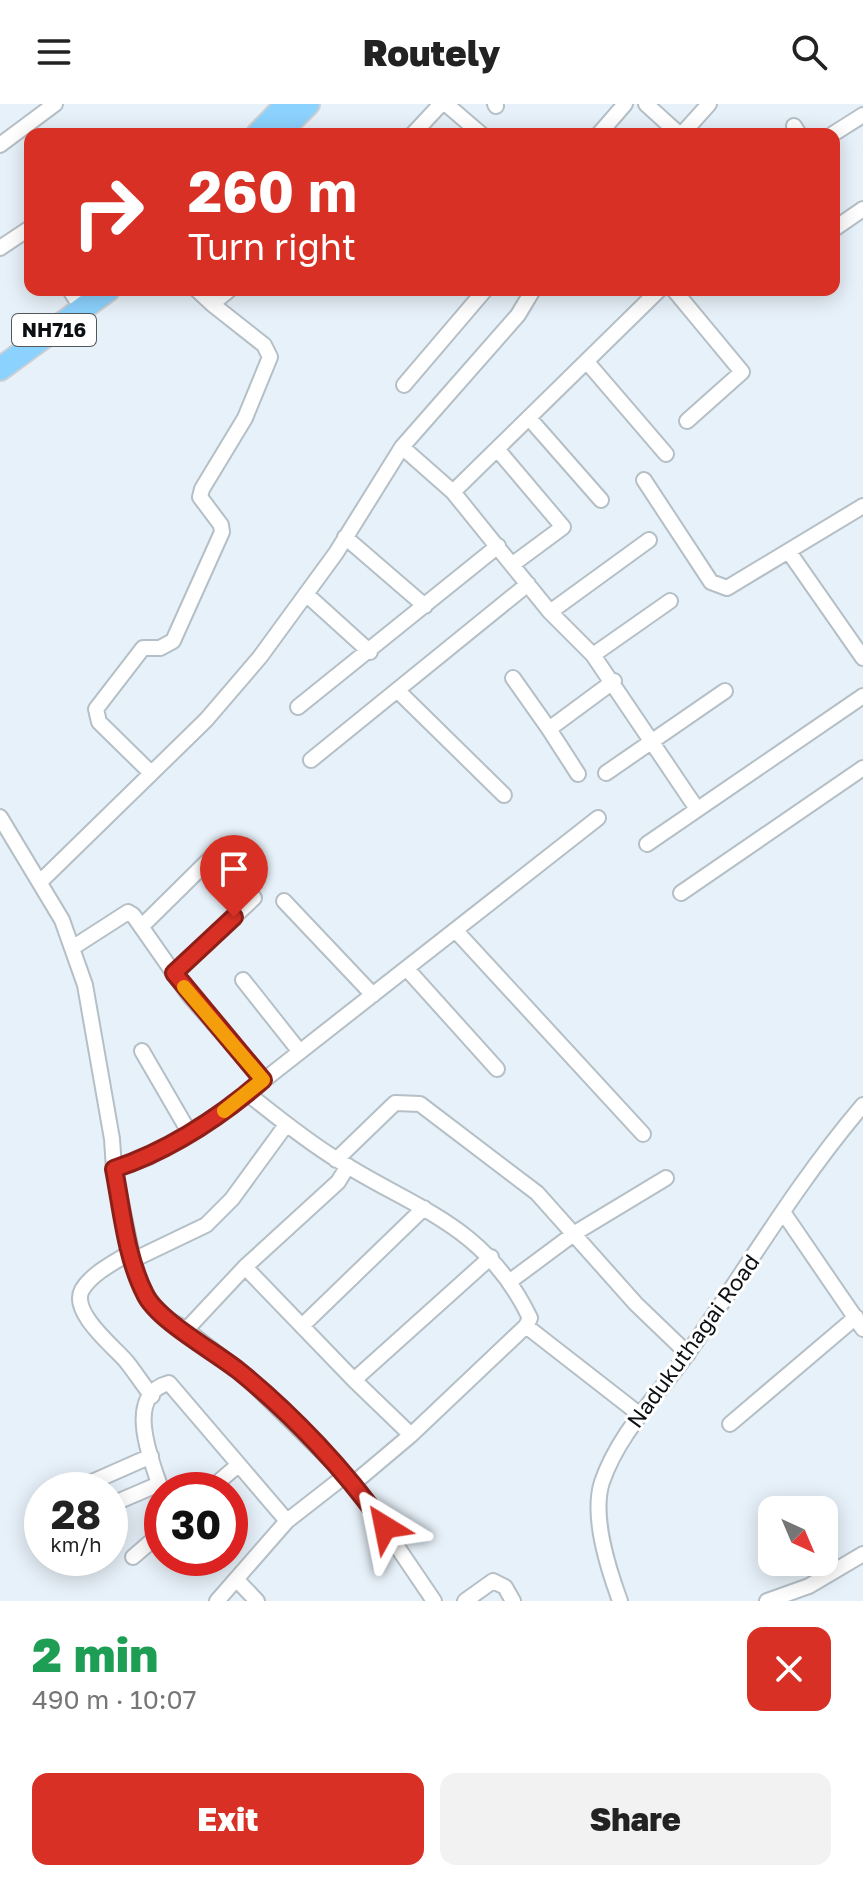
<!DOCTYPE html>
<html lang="en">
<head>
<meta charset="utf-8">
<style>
  body { margin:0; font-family:"Golos Text",sans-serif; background:#f2f2f2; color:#222; height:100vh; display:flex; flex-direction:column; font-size:30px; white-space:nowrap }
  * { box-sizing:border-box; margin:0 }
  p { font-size:26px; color:#767676 }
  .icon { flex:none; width:44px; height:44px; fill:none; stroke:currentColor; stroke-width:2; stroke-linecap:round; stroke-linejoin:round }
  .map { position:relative; height:1497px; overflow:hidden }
  .drawer { display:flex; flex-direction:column; background:#fff; flex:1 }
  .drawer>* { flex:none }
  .top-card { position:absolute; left:24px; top:24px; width:816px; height:168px; border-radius:16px; box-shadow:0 4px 20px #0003; background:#d93025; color:#fff; overflow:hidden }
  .needle { width:52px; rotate:136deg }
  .controls { position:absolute; left:758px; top:1392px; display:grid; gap:16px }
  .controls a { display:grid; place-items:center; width:80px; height:80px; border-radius:16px; background:#fff; box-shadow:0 4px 20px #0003; font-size:40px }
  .speed { position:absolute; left:24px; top:1368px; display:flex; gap:16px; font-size:40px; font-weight:700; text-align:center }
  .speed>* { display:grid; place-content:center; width:104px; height:104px; border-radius:50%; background:#fff; box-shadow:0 4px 20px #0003; line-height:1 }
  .speed small { font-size:20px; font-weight:400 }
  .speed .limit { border:12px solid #d22; background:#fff; color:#111 }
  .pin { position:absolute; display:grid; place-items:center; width:68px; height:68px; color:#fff; margin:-82px -34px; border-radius:50% 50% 50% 0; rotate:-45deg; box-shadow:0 0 8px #0007 }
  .pin .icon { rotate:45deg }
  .me { position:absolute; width:88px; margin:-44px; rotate:325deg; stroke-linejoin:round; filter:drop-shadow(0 0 6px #0008) }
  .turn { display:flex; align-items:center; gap:28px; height:168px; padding:0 32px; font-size:36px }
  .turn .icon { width:104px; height:104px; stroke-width:2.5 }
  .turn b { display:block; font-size:56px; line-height:68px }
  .round { display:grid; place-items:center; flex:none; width:84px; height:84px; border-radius:16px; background:#f2f2f2 }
  .headline { display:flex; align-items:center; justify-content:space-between; height:136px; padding:0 32px }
  h1 { font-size:48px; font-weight:800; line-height:60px; color:#1e9e55 }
  .cta { display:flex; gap:16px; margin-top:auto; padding:16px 32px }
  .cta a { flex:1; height:92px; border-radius:16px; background:#d93025; color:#fff; font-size:32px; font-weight:800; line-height:92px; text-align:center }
  .cta a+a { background:#f2f2f2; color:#222 }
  header { display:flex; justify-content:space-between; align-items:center; height:104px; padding:0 32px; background:#fff; font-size:36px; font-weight:800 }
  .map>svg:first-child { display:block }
</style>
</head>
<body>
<header><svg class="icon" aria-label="menu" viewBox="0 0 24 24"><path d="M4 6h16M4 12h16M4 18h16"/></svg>Routely<svg class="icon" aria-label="search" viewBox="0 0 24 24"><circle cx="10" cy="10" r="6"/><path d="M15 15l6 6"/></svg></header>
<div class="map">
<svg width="863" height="1497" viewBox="0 0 863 1497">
  <rect width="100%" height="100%" fill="#e7f1f9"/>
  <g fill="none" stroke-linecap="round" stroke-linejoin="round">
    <g stroke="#b5bfc6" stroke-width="18">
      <path id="minor" d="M446,0L481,30
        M495,0L496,2
        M646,0L679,30
        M794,22L799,30
        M413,30L441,0
        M599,30L625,0
        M682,30L709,0
        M833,30L863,11
        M0,41L55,0
        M834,125L863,105
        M0,144L30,124
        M70,186L75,194
        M197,186L212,200L229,186
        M674,186L742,268L687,317
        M587,258L666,350
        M404,281L485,186
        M529,314L601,396
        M402,343L453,388L550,508L593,551L697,705
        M497,345L563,423L513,460
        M644,376L711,478L727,484L863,402
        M453,388L659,186
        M345,433L425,502
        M789,448L863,554
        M306,490L370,548
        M550,508L649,436
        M593,551L670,497
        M513,574L549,625L614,577
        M397,586L504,691
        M298,603L498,442
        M549,625L578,670
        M311,656L528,480
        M151,669L99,618L96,605L143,544H160L173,537L222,428L221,421L200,393L202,385L245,314L270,253L264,241L212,200
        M606,669L725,587
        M0,713L62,816L85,881L112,1035L114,1065L133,1156L145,1192L163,1213L184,1224L241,1268L354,1379
        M647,740L863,592
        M40,778L206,616L260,553L336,449L402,343L518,211L533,186
        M681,789L863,664
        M284,797L373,891
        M142,822L217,748
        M456,827L643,1030
        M72,844L128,808L133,811L189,891L263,976
        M407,865L497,965
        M174,869L254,794
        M243,876L300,948
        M142,947L189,1028
        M248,990C276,1012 305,1036 336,1055C416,1106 485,1120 530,1214L526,1222L411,1331L354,1379L434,1497
        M336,1056L395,999L420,1000L537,1089L636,1200L688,1250
        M114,1065L149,1053L227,1005L598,714
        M783,1108L863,1225
        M131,1148C115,1158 92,1169 82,1186C70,1208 114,1243 126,1257C135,1268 143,1281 152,1292
        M133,1156L206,1121L232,1095L286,1021
        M245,1163L354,1276
        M509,1178L575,1129L666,1074
        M303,1221L424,1104
        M526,1222L639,1310
        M186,1226L245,1163L338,1078L348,1062
        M730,1320L856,1213
        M411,1331L354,1276L491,1153
        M74,1386L151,1352
        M209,1386L237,1362
        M162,1388C153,1360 122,1291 169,1279L287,1417
        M110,1401L159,1380
        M133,1453L162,1428
        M237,1476L257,1497
        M217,1497L287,1417L346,1371
        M465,1497L493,1477L505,1483L513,1497
        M620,1497C608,1464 591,1412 602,1378C620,1326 660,1290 690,1246C747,1164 798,1077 863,1001
        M767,1497L809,1482L863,1450"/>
    </g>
    <g stroke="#cecfd0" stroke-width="26">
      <path id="trunk" d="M258,30L285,2
        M278,30L308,0
        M0,265L108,186"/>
    </g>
    <use href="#minor" stroke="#fff" stroke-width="14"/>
    <use href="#trunk" stroke="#8bd2fe" stroke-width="22"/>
  </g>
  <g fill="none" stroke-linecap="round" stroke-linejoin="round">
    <g stroke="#8d1f18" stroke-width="20">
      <path id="route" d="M234,813L174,869L263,976C220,1013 168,1047 114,1065C122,1106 126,1153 145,1190C157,1216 214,1247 239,1267C292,1310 346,1367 385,1423"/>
    </g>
    <use href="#route" stroke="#d93025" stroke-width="14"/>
    <path stroke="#f59e0b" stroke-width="14" d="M184,883L263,976L224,1007"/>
  </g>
  <g text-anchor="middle" stroke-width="6" stroke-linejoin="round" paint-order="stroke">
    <rect fill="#fff" stroke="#555859" stroke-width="2" x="12" y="210" width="84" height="32" rx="6"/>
    <g font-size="20" font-weight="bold" fill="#0c1012">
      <text x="54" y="233">NH716</text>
    </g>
    <g font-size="22" fill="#0c1012" stroke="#fff">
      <text transform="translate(693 1237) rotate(-54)" y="8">Nadukuthagai Road</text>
    </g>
  </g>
</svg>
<div class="controls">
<a><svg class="needle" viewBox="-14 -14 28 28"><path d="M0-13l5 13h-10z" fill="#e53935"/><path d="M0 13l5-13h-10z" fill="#767676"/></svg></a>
</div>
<div class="speed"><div>28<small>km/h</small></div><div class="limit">30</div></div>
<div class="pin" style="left:234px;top:813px;background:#d93025"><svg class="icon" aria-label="arrive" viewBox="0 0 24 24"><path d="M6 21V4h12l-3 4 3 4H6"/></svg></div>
<svg class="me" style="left:385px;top:1423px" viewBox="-20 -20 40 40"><path d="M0-17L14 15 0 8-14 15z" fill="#d93025" stroke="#fff" stroke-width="4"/></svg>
<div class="top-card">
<div class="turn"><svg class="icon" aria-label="right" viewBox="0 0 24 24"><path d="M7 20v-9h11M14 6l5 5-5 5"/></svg><div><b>260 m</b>Turn right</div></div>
</div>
</div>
<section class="drawer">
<div class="headline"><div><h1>2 min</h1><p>490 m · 10:07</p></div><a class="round" style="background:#d93025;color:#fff"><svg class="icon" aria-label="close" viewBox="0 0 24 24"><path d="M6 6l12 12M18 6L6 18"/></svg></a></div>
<div class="cta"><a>Exit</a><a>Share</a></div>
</section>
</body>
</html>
